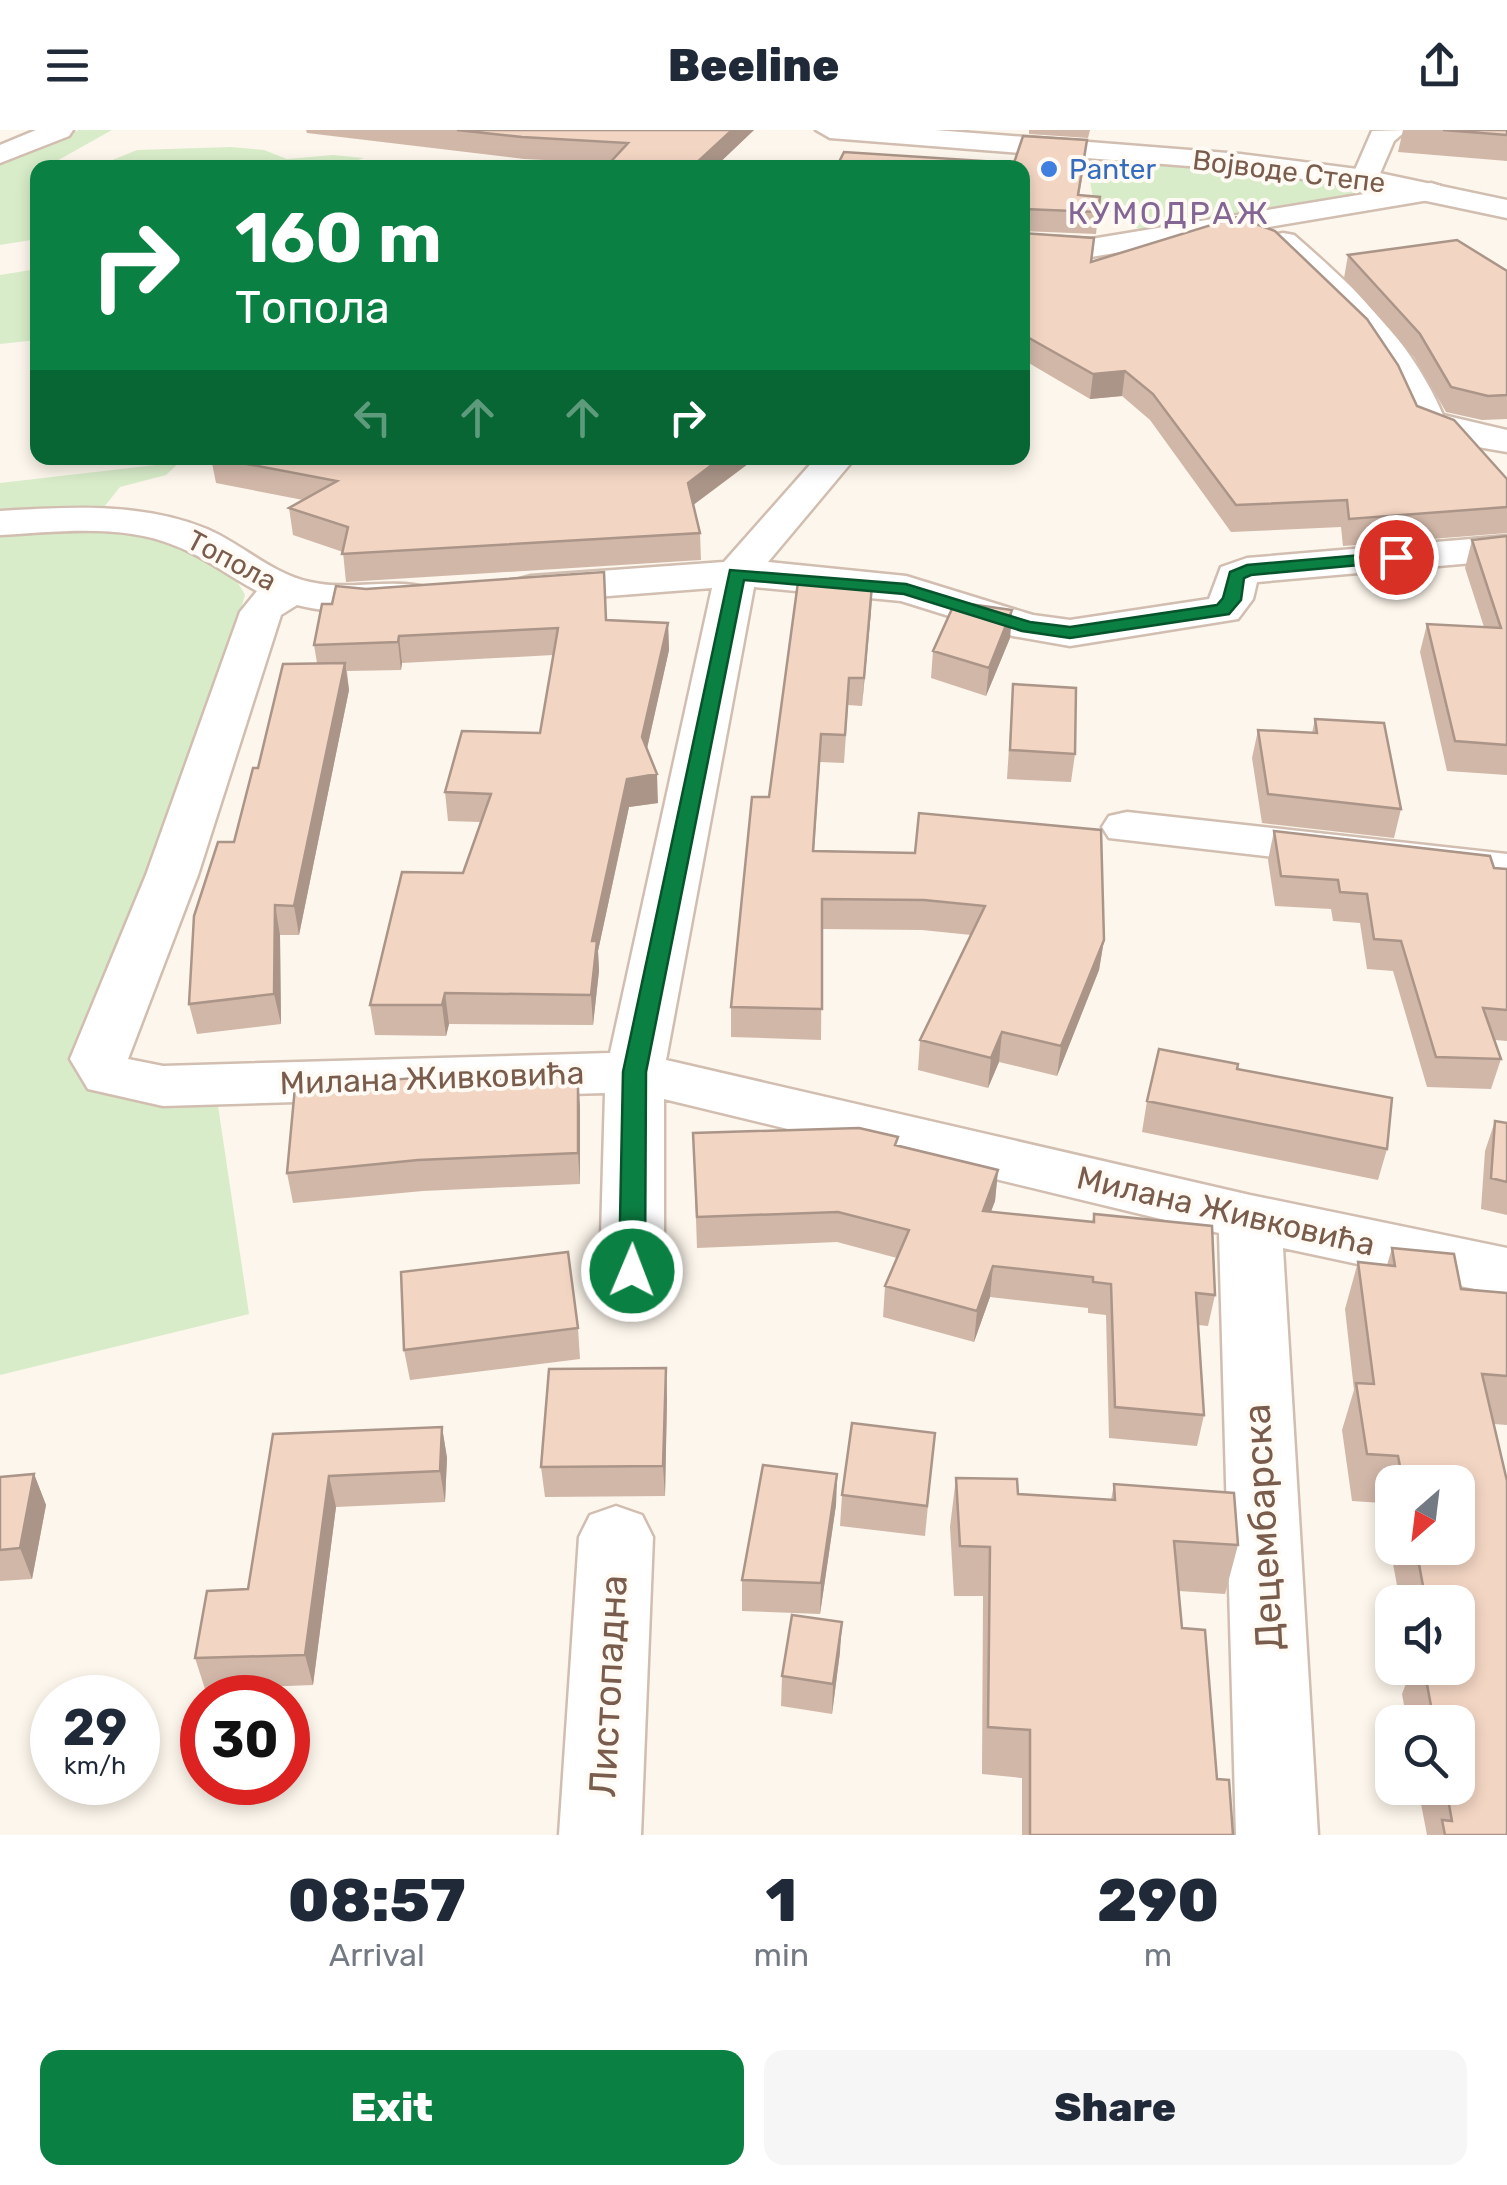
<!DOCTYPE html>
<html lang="en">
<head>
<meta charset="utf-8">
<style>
  body { margin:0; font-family:Rubik,sans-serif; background:#f6f6f7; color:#1f2937; height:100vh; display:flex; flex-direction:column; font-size:38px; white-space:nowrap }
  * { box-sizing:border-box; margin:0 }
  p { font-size:32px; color:#747a83 }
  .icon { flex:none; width:55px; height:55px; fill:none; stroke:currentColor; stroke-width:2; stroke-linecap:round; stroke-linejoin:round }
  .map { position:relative; height:1705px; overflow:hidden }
  .drawer { display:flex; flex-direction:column; background:#fff; flex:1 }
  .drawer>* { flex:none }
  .top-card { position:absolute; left:30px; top:30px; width:1000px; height:305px; border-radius:20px; box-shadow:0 5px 15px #0003; background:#0b8043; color:#fff; overflow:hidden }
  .needle { width:65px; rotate:208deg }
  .buttons { position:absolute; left:1375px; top:1335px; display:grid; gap:20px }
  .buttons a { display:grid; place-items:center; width:100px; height:100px; border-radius:20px; background:#fff; box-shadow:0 5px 15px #0003; font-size:50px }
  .speed { position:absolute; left:30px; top:1545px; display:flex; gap:20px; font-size:50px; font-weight:700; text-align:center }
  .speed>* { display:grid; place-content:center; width:130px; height:130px; border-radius:50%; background:#fff; box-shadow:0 5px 15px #0003; line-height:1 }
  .speed small { font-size:25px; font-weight:400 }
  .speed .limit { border:15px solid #d22; background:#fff; color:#111 }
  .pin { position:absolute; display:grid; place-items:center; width:85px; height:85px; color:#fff; margin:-42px; border:5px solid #fff; border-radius:50%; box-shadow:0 2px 10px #0007 }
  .me { position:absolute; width:110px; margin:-55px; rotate:1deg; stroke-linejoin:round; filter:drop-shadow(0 0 8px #0008) }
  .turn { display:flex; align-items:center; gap:35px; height:210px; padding:0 40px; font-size:45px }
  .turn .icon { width:130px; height:130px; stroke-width:2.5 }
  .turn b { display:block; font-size:70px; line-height:85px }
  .lanes { display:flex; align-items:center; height:95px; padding:0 40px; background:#0003; justify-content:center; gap:50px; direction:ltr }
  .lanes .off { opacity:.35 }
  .eta { display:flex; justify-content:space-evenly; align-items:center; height:170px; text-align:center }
  .eta b { font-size:60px; font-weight:800; line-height:70px }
  .cta { display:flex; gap:20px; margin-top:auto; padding:20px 40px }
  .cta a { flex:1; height:115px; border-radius:20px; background:#0b8043; color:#fff; font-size:40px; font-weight:800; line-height:115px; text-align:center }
  .cta a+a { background:#f6f6f7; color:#1f2937 }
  header { display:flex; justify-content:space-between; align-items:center; height:130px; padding:0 40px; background:#fff; font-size:45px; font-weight:800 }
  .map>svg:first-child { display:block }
</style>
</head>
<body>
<header><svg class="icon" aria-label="menu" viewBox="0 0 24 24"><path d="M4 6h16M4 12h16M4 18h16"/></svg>Beeline<svg class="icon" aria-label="share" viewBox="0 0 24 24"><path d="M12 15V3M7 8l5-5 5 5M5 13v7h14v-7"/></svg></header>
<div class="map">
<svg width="1507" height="1705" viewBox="0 0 1507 1705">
  <rect width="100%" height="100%" fill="#fdf6ec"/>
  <path fill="#d8ecc9" d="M79,0H112L46,37L38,38L34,57H37V109L0,115V32Z
    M231,17L264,20L287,29L333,25L364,28L334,38H175L157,30L110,31L137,20Z
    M1086,28L1247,41L1393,63L1149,102L1136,98L1139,92L1127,84L1095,80Z
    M37,139V210L0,214V145Z
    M178,328H184L166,345L120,357L104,377L0,384V353L173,333Z
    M110,400C156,412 223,417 245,465L153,786L124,950L217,969L249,1184L0,1245V403Z"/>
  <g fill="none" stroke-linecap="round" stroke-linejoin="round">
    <g stroke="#d1beb0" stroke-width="5">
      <path id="minor" d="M36,0H73L69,6L0,33V15Z
        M1407,0L1394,11L1375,55H1355L1351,49L1372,1Z
        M1431,53L1441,56L1446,62L1441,68L1091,127L1022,123V105L1091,109Z
        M1283,103L1294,105C1355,158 1411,210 1443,285L1507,300V322L1449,312L1415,300L1373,220L1337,179L1268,112L1272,105Z
        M816,328H855L768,432L906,446L1033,485L1070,490L1209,469L1221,437L1247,428L1507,406V430L1257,452L1253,469L1238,489L1070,516L1013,506L901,471L754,457L666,930L1250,1065L1507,1118V1166L1283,1118L1318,1705H1236L1219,1103L664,969V1141L655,1158L632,1165L609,1158L600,1141L605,963L163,976L88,959L70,929L146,745L240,482L257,461C230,447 205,427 176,416C122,393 57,402 0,405V381C69,377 141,372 207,399C242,414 272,444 310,452C348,461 388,448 425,457L431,466L425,475C385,485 337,485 297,475L281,485L198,745L128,929L163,936L610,923L712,458L531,472L516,468L510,459L516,450L531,446L724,432Z
        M1127,682L1507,724V754L1109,708L1102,697L1109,686Z
        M616,1376L642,1385L653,1407L641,1705H559L579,1407L590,1385Z"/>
    </g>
    <g stroke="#d1beb0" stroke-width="5">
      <path id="tertiary" d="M816,0H935L1240,24L1365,40L1507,70V88L1365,58L1240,40L830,8Z"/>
    </g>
    <use href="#minor" fill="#fff" fill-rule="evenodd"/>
    <use href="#tertiary" fill="#fff" fill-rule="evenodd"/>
  </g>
  <path fill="#d1b7a8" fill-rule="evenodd" d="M306,0H754L714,38L524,29L307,3Z
    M1029,0H1090L1088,8L1029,4Z
    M1403,0H1507V31L1398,22Z
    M1085,32L1079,65L1100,67L1096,104L1022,101V38L1014,33Z
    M1022,103L1417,276L1507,349V403L1343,416L1341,397L1231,402L1150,290L1122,266L1090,269L1022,229Z
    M1348,125L1507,141V289L1482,290L1446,282L1414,227L1344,148Z
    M211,328L693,375L700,403L701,430L346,452L343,422L293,405L289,378L303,370L216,353Z
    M970,328H996V335Z
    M1507,406V645L1447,641L1420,522L1427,494L1484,497L1465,438L1472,410Z
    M872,455L862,576L848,575L844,633L820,632L814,721L1104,810L1099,840L1057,946L999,932L988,958L918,940L920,910L971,805L922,800L822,799L821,910L731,907V877L769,667Z
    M322,474L668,493L669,520L647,619L658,673L629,677L598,821L599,841L593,895L449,894L446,906L375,905L370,875L463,743L480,692L448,691L445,662L540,603L553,525L402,533L401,540L347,541L349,560L299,805H280L281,894L197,904L189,874L234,712L258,638L317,533L314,515Z
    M1012,480L1010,508L986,566L931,548L933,521Z
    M1013,554L1075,624L1071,652L1007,649Z
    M1315,589L1401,679L1394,708L1262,693L1252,628L1258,600L1312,603Z
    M1274,701L1507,739V911L1495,910L1501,929L1491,959L1427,957L1393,841L1367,839L1360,793L1333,791L1331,779L1275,776L1268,730Z
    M1237,939L1387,1019L1378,1050L1142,1002L1147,971Z
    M429,952L580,976V1054L423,1061L293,1073L287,1043Z
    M1495,991L1507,993V1085L1481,1079L1485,1021Z
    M693,1003L898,1015L998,1040L995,1071L991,1081L1092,1092L1094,1084L1215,1165L1208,1196L1198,1195L1204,1285L1197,1316L1109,1308L1106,1185L1088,1183V1178L990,1167L974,1212L883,1187L885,1156L897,1128L837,1112L697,1118Z
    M1392,1118L1461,1159L1507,1163V1295L1494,1294L1507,1705H1427L1418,1658H1458V1592H1407L1402,1564L1412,1538H1458V1472H1400L1382,1373L1352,1371L1342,1300L1354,1260L1345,1179L1358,1132L1387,1135ZM1392,1352H1458V1418H1392Z
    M578,1198L580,1229L410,1250L404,1220Z
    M666,1238L667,1269L665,1366L545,1367L541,1337Z
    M442,1297L447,1328L445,1372L336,1377L313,1555L205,1559L195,1528L248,1459L273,1304Z
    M935,1303L925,1406L840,1396L842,1365Z
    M34,1344L46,1375L32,1449L0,1451V1347Z
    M837,1344L836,1375L820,1484L742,1481V1450Z
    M956,1348L1018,1364L1111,1370L1114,1354L1238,1415L1225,1464L1179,1461L1182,1498L1217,1649L1233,1705H1022V1648L982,1644L983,1466H954L950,1397Z
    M840,1522L832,1584L781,1576L782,1546Z"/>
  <path fill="#aa9588" d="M732,0H754L714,38H691Z
    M1125,241L1122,266L1090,269L1093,244Z
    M721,328H756L688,379V353Z
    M872,455L871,482L862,576L864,548Z
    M1012,480L1010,508L986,566L989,538Z
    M668,493L669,520L643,636L642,607Z
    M399,506L402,533L401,540L398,512Z
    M345,533L349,560L299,805L294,776Z
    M657,644L658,673L629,677L598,821L599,841L593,895L591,865L592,811L627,649Z
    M275,775L280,805L281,894L274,864Z
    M1104,810L1099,840L1057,946L1061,916Z
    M445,863L449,894L446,906L442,875Z
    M1002,902L999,932L988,958L991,928Z
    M578,946L580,976V1054L578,1023Z
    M998,1040L995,1071L980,1111L983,1081Z
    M993,1136L990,1167L974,1212L977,1181Z
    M666,1238L667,1269L665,1366L663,1336Z
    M442,1297L447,1328L445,1372L440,1341Z
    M34,1344L46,1375L32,1449L20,1418Z
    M837,1344L836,1375L820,1484L821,1453Z
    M329,1346L336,1377L313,1555L305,1525Z
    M842,1492L840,1522L832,1584L833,1554Z"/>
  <path fill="#f3d5c3" stroke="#aa9588" stroke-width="2.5" d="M457,0H732L691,38H605L628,13L522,7Z
    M1443,0H1507V5Z
    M1023,6L1087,10L1078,65L1100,67L1098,82L1024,79L1022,80V38H836L844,22L1014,33Z
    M1237,87L1275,101L1367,189L1398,235L1417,276L1454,290L1507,349V377L1349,389L1347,370L1236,375L1153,264L1125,241L1093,244L1022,204V103L1094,108L1091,132Z
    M1457,110L1507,141V265L1488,266L1451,257L1420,204L1348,125Z
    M215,328H721L688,353L700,403L342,424L348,397L289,378L337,351Z
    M1507,406V615L1455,611L1427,494L1501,498L1472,410Z
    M604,442L606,490L668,493L642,607L657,644L627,649L592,811H597L591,865L445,863L442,875H370L402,742L463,743L491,664L445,662L462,601L540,603L558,498L399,506L398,512L314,515L322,474H332L336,456L366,459Z
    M798,452L872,455L864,548H849L845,605L821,604L813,721L915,723L919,683L1101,700L1104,810L1061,916L1002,902L991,928L920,910L985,776L924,770L822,769V879L731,877L752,667H769Z
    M955,472L1012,480L989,538L933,521Z
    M345,533L294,776L275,775L274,864L189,874L194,786L218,712H234L253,638H258L283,534Z
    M1013,554L1076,558L1075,624L1010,620Z
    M1315,589L1384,593L1401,679L1268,664L1258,600L1317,603Z
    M1274,701L1490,726L1494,738L1507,739V880L1483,878L1501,929L1436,927L1401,811L1374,809L1367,764L1340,762L1338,750L1281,746Z
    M1159,919L1238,934L1237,939L1392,968L1387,1019L1147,971Z
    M578,946V1023L418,1030L287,1043L295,957L428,947L427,952Z
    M1495,991L1507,993V1052L1491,1048Z
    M859,998L898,1007L895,1015L998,1040L983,1081L1094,1092V1084L1212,1096L1215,1165L1196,1163L1204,1285L1115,1277L1111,1154L1093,1152V1147L993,1136L977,1181L885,1156L909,1100L838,1082L697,1087L693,1003Z
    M1392,1118L1454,1124L1461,1159L1507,1163V1246L1482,1244L1507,1351V1705H1445L1442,1690L1452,1691L1446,1658H1458V1592H1434L1424,1538H1458V1472H1426L1416,1418H1458V1352H1403L1398,1326L1367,1324L1356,1253L1374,1254L1358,1132L1395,1136Z
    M568,1122L578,1198L404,1220L401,1142Z
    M666,1238L663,1336L541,1337L549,1239Z
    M852,1293L935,1303L927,1376L842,1365Z
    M442,1297L440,1341L329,1346L305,1525L195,1528L207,1461L248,1459L273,1304Z
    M763,1335L837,1344L821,1453L742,1450Z
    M34,1344L20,1418L0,1420V1347Z
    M956,1348L1017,1349L1018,1364L1115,1370L1114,1354L1234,1363L1238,1415L1174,1411L1182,1498L1205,1500L1217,1649L1229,1650L1233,1705H1030V1600L988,1597L990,1417L960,1416Z
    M792,1485L842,1492L833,1554L782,1546Z"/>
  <path fill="#0b8043" stroke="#07532c" stroke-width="2.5" d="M1396,422L1404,427L1402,431L1251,445L1244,448L1241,470L1229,484L1070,508L1022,501L904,464L744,450L646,942L645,1141L641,1148H623L619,1141L623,942L730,440L906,454L1030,492L1070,497L1217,475L1223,468L1230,442L1247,435Z"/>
  <circle fill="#3f7fe0" stroke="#fffaf3" stroke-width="4" cx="1049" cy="39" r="10"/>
  <g text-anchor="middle" stroke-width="8" stroke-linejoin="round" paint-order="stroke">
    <g font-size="28" fill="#366cbe" stroke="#fffaf3" text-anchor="start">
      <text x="1069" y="49">Panter</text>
    </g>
    <g font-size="28" fill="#7a5c4d" stroke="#fffaf3">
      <text transform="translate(1289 41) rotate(7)" y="10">Војводе Степе</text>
      <text transform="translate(232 430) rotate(28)" y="10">Топола</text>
    </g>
    <g font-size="32" letter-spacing="2.5" fill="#846695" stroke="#fffaf3">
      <text x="1169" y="94">КУМОДРАЖ</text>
    </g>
    <g font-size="32" fill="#7a5c4d" stroke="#fffaf3">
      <text transform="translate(432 948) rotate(-2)" y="11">Милана Живковића</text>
      <text transform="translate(1226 1081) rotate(13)" y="11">Милана Живковића</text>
    </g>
    <g font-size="38" fill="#7a5c4d" stroke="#fffaf3">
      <text transform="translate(1263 1397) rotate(-93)" y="13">Децембарска</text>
      <text transform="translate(608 1556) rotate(-87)" y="13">Листопадна</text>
    </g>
  </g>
</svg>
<div class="buttons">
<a><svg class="needle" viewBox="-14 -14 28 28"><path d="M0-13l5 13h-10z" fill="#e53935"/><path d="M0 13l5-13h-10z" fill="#747a83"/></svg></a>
<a><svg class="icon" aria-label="sound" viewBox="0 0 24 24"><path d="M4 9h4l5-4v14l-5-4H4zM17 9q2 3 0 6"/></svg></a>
<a><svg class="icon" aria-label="search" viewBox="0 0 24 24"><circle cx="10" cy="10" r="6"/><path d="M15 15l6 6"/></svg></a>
</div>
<div class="speed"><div>29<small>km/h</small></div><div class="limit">30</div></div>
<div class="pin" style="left:1396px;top:427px;background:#d93025"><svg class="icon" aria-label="arrive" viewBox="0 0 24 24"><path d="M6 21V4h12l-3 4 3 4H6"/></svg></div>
<svg class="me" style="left:632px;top:1141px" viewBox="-20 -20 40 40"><circle r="17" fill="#0b8043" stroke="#fff" stroke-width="3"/><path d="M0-11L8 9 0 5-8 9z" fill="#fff"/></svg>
<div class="top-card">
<div class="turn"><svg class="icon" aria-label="right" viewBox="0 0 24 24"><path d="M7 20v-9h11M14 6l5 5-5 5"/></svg><div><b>160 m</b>Топола</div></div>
<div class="lanes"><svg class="icon off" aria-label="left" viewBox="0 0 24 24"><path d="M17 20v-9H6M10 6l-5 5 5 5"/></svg><svg class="icon off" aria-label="ahead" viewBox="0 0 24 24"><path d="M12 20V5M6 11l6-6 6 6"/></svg><svg class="icon off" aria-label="ahead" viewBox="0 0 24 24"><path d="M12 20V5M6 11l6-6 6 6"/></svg><svg class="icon" aria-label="right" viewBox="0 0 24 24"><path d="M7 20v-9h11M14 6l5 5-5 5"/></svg></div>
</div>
</div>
<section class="drawer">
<div class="eta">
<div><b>08:57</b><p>Arrival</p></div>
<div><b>1</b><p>min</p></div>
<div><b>290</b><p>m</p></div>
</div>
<div class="cta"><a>Exit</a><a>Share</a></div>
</section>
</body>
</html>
